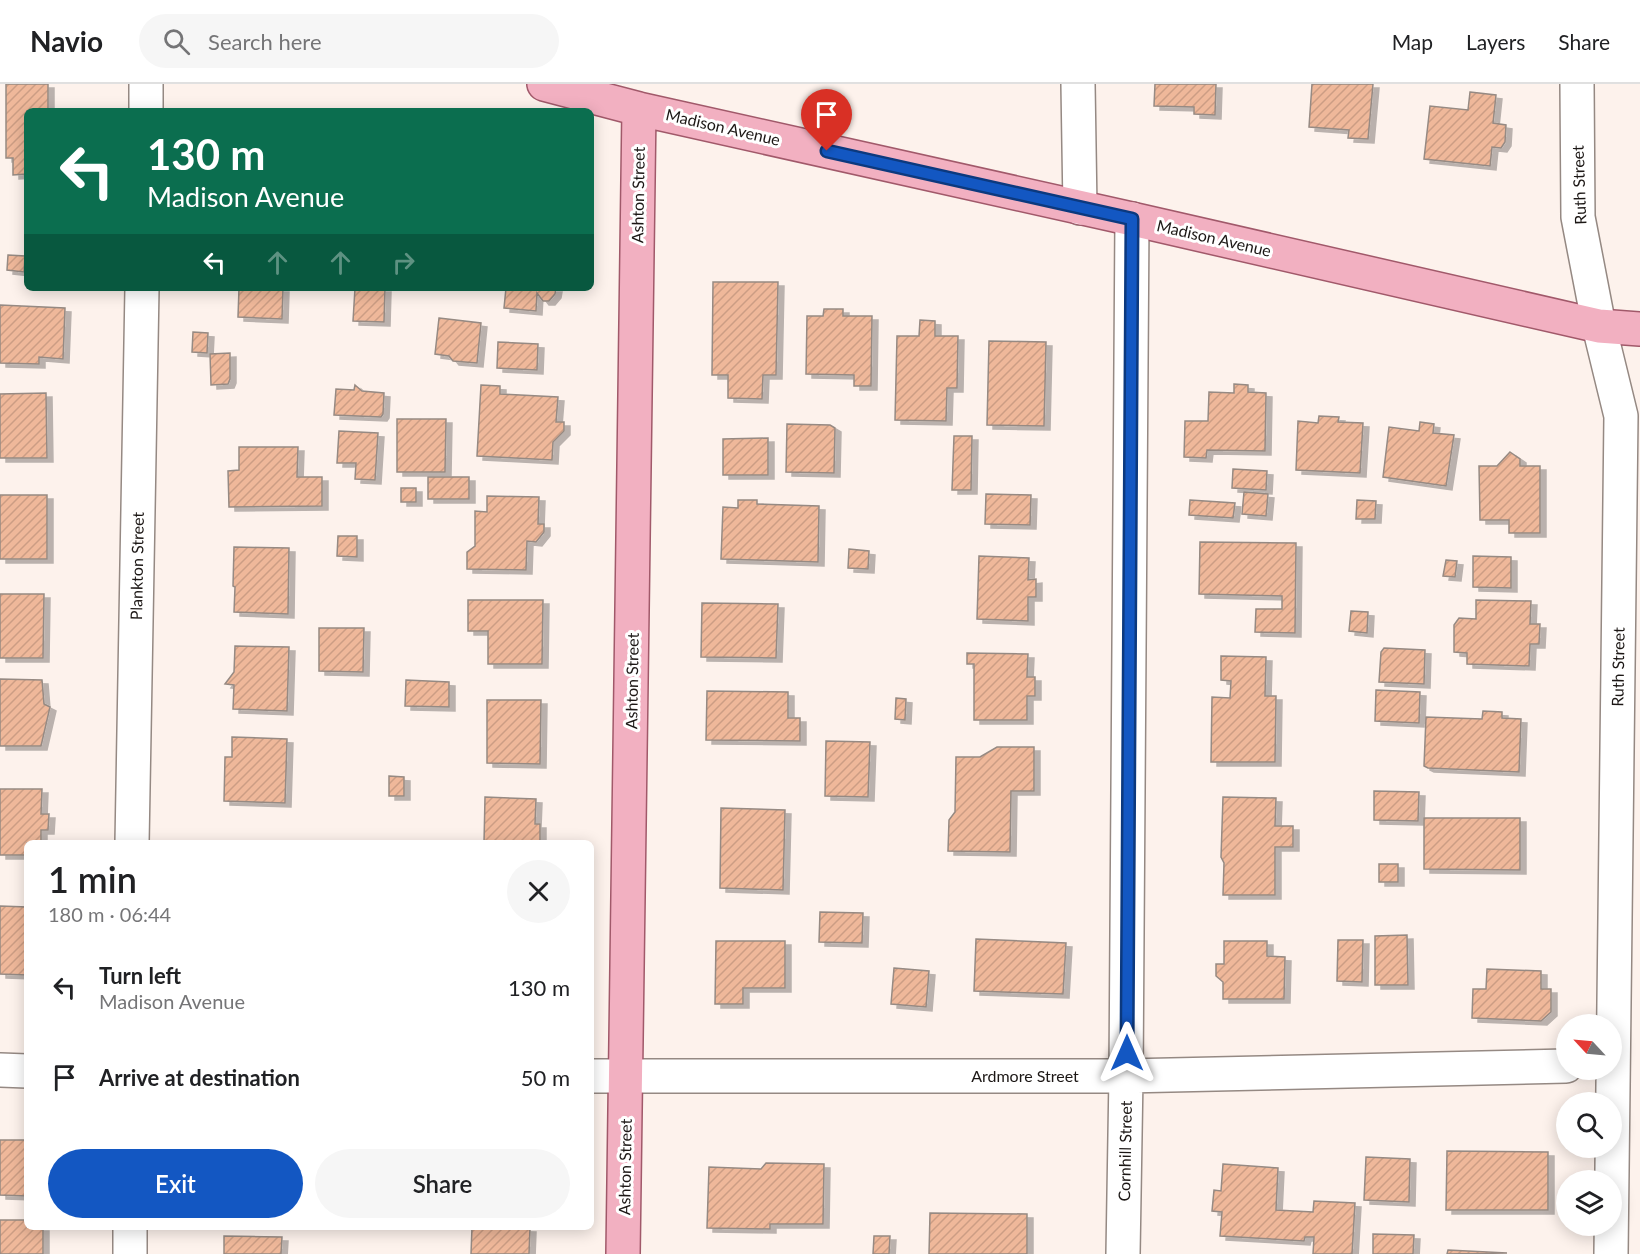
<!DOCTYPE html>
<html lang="en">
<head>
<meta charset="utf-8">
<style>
  body { margin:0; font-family:Lato,sans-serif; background:#f6f6f6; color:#202124; height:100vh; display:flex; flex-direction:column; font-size:22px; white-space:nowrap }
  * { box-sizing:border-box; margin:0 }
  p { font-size:20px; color:#757577 }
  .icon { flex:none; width:33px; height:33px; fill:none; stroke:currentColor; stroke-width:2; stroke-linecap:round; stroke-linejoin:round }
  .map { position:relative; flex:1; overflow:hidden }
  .panel { position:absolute; left:24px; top:756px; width:570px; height:390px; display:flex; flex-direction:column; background:#fff; border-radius:9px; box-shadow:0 3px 15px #0003 }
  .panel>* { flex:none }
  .top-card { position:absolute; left:24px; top:24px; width:570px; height:183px; border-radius:9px; box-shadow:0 3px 15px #0003; background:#0b6e4f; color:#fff; overflow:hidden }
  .needle { width:39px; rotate:296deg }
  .fabs { position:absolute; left:1556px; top:930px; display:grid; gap:12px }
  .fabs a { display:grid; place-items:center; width:66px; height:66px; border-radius:50%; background:#fff; box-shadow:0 3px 15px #0003; font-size:30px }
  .pin { position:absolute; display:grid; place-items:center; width:51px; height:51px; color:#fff; margin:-62px -26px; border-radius:50% 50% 50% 0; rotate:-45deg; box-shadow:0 0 6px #0007 }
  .pin .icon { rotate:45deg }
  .me { position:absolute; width:66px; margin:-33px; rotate:0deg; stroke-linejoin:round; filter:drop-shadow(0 0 4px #0008) }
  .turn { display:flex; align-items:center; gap:21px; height:126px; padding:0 24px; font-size:27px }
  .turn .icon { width:78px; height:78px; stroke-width:2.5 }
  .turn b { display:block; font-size:42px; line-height:51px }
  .lanes { display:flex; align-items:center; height:57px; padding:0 24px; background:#0003; justify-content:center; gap:30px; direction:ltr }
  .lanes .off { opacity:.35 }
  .round { display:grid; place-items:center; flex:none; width:63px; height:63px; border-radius:32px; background:#f6f6f6 }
  .summary { display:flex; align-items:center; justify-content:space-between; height:102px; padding:0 24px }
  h1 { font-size:36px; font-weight:600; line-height:45px }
  .primary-button { display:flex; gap:12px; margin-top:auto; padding:12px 24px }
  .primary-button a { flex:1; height:69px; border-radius:36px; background:#1357c2; color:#fff; font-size:24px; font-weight:600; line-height:69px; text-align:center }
  .primary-button a+a { background:#f6f6f6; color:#202124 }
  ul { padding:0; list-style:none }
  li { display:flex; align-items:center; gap:18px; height:90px; padding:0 24px }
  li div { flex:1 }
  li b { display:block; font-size:22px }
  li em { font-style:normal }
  header { display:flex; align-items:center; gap:36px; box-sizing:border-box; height:84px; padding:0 30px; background:#fff; border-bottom:2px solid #e0e0e0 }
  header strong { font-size:28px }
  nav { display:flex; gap:33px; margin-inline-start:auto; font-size:21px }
  .search { width:420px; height:54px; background:#f6f6f6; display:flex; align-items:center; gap:15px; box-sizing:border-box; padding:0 21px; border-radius:33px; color:#757577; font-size:22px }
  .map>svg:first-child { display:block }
</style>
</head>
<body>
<header>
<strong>Navio</strong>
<div class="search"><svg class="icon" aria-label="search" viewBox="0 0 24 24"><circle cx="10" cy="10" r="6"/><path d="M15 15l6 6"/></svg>Search here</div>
<nav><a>Map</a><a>Layers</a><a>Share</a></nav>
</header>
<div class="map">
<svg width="1640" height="1170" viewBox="0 0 1640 1170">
  <defs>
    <pattern id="building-hatch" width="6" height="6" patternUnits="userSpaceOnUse" patternTransform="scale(1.5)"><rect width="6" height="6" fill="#efb89a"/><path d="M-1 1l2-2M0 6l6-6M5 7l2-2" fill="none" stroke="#cc9d84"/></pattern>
    <filter id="shadow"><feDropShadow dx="6" dy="4" stdDeviation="0" flood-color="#0004"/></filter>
  </defs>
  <rect width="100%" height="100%" fill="#fdf2ec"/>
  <path fill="url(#building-hatch)" stroke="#968a83" stroke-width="1.5" filter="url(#shadow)" d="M6,0H48V27H27V90L13,91V74H6Z
    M1155,0H1216L1215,31L1194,30V23L1154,22Z
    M1312,0H1373L1368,55L1348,54L1349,46L1309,43Z
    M1470,8L1496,11L1493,39L1506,41L1505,58L1501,64L1492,63L1490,82L1424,75L1430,22L1468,26Z
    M8,171L25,172L24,188L7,186Z
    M713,198H778L776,291H763L762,315L728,314V291H712Z
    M239,204H283L282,235L238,233Z
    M355,204H385L384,238L353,237Z
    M506,204H556L555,210L549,217H543L537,209L536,227L504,224Z
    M0,221L65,224L63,275L39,273V280L0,279Z
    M824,225H843V232H872L871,302H854V291L806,290L807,232H823Z
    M439,234L481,239L477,279L453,277L449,272L435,270Z
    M920,236L935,237V252H958L957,304H947L946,337L895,336L897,252H919Z
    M193,248L208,249L207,269L192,268Z
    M989,257L1046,258L1044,342L987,341Z
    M498,258L538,260L537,286L497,284Z
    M230,269V295L228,300L211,301L210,270Z
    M1234,300L1248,301V308L1266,309L1265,367L1207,366L1206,374L1184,373L1185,337H1208L1209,308L1234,309Z
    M355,301L362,307L384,309L383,330L381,333L334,331L336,305L354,306Z
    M481,301L500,302V310L558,313L556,338H564V347L553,358L552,376L477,372Z
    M46,309L47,374H0V310Z
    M1319,332L1339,333L1338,338L1363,339L1360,389L1296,386L1298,337L1318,339Z
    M397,335H446L445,388H397Z
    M1420,338L1434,340L1433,349L1454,351L1446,402L1383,393L1389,343L1419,347Z
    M787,340L830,341L835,344L834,389L786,388Z
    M339,347L378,349L375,396L355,395L356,379H337Z
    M954,352H972L971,406H952Z
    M768,354V391H723V355Z
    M239,363H298L297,393H322V422L229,423L228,387L239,386Z
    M1510,368L1520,375V382H1540V449H1509V436H1480L1479,382H1497Z
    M1233,385L1267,387L1266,406L1232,404Z
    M428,393H469V415H428Z
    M401,404H416V418H401Z
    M1244,408L1268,410L1266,432L1242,430Z
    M986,410L1031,411L1030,441L985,440Z
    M0,411H47V475H0Z
    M487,412L539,413L538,440H544V448L536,458L527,457L526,486L467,485V468L475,462V427L487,428Z
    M738,416H757V420L819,422L818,478L721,475L723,423L738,424Z
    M1190,416L1235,419L1233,434L1189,431Z
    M1357,416L1376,417L1375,435H1356Z
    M338,452H357V473L337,472Z
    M1200,458L1296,459L1295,549L1255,548L1256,525H1282V512L1199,510Z
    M234,463L289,464L288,530L234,528L235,503L233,502Z
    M849,465L869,467L868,485L848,484Z
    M979,472L1029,474L1028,496L1036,495V513H1028V537L977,535Z
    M1473,472L1511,473V504L1473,503Z
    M1446,476L1457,477L1455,493L1443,492Z
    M0,510H44L43,574H0Z
    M468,516H543L542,580H488V547H468Z
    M1476,516L1531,517L1530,540H1540L1539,560H1530L1529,582L1467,580V569L1454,568V541L1459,534L1476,535Z
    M702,519L778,520L776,574L701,573Z
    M1351,527L1368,528L1367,549L1349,547Z
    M319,544H364L363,588L319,587Z
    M235,562L289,563L287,627L233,625L234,601L225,600L234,588Z
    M1384,564L1425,566L1424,600L1379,598L1381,568Z
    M967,569L1028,570L1027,593H1035V612H1027V636H974V580H967Z
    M1221,572L1266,573L1265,612H1276L1275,678H1211L1212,613L1230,614L1231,597L1221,596Z
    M0,595L42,596L44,620L50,623L41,662H0Z
    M406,596L449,598V623L405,622Z
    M1376,606L1420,608L1419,639L1375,637Z
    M707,607L788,608V634H800V657L706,656Z
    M896,614L906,615L905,636L895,635Z
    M487,616H541L540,680L487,679Z
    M1483,627L1502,628V634L1521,635L1519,688L1428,684L1424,682L1426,633L1482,635Z
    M232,653L287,655L285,719L224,717L225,673H232Z
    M826,657L870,658L868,713L825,712Z
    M997,663H1034V707H1011L1010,768L948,767L949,736L955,728L956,673H980Z
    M389,692L404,693V712H389Z
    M0,705H42L41,730H49L48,746H41V759H27V771H0Z
    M1374,707L1419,708L1418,737L1374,736Z
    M485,713L536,715L535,740H540V759H484Z
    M1223,713L1276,714L1275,742H1293V763H1275V811H1223L1224,779L1221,773Z
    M721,724L785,726L783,806L720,804Z
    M1424,734H1520V786L1424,785Z
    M1379,780H1398V798H1379Z
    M0,822L27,823V891L0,890Z
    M820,828L863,829L862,859L819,858Z
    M1407,851L1408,901H1375V852Z
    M976,855L1066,859L1063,910L974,907Z
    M1338,856H1363L1362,898L1337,897Z
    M716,857H785V904H743V920H715Z
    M1224,857H1267V872L1285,873L1284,915H1223V898L1216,892V880H1224Z
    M894,884L929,887L926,923L891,920Z
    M1487,885L1541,887V905H1551V928L1541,937L1472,934L1473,905H1486Z
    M0,1056H27V1112L0,1111Z
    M1447,1067L1548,1068V1126H1446Z
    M1366,1073L1410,1075L1409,1118L1364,1116Z
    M766,1079L824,1080L823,1140H770V1145L707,1144L709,1083L761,1085Z
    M1223,1080L1278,1084L1276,1126L1313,1128L1314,1117L1355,1119L1352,1170H1313L1314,1153H1305L1304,1157L1220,1152L1222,1128L1212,1127L1214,1106L1221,1107Z
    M930,1129L1027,1130V1170H929Z
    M0,1136H27V1143H43V1170H0Z
    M472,1143L530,1144L529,1170H471Z
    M1373,1150L1414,1151L1413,1170H1373Z
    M224,1152L282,1153L281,1170H224Z
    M874,1152H890L889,1170H873Z
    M1448,1166L1507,1169L1447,1170Z"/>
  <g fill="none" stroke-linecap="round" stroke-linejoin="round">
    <g stroke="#958983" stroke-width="36">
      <path id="minor" d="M1078,0L1080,124
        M1577,0L1578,133L1599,242L1621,332L1611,1170
        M146,27V0
        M132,759L142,204
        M0,986L27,987
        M591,992H1126L1566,982
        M130,1143V1170
        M1123,1170L1126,992L1132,135"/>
    </g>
    <g stroke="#a1596a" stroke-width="36">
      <path id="major" d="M544,0L639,25L1132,135L1599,242L1640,245
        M623,1170L639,25"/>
    </g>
    <use href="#minor" stroke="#fff" stroke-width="33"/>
    <use href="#major" stroke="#f2b0c1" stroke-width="33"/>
  </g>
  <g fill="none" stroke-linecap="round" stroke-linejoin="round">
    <g stroke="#0c397e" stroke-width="15">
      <path id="route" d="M827,67L1132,135L1127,969"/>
    </g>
    <use href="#route" stroke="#1357c2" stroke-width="10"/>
  </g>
  <g text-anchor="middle" stroke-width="6" stroke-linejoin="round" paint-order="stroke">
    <g font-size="16" fill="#1c1715" stroke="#fff">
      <text transform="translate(723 43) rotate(13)" y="6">Madison Avenue</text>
      <text transform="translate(1579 101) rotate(-92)" y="6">Ruth Street</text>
      <text transform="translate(638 111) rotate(-89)" y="6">Ashton Street</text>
      <text transform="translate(1214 154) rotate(13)" y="6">Madison Avenue</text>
      <text transform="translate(137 482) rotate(-89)" y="6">Plankton Street</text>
      <text transform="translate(1618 583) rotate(-89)" y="6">Ruth Street</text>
      <text transform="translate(632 597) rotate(-89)" y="6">Ashton Street</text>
      <text x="1025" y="998">Ardmore Street</text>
      <text transform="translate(1125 1067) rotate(-89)" y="6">Cornhill Street</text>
      <text transform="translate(625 1083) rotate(-89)" y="6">Ashton Street</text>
    </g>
  </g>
</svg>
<div class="fabs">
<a><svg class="needle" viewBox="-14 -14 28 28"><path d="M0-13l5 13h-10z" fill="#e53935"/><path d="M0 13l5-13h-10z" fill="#757577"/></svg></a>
<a><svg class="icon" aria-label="search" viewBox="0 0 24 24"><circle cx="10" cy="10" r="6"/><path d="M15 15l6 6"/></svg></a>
<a><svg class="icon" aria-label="layers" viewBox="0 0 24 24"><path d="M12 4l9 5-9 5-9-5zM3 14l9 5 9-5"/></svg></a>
</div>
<div class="pin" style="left:827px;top:67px;background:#d93025"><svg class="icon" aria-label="arrive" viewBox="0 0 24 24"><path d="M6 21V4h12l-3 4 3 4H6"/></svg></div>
<svg class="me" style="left:1127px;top:969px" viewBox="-20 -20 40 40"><path d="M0-17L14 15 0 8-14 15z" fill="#1357c2" stroke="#fff" stroke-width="4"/></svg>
<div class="top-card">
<div class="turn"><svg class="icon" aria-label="left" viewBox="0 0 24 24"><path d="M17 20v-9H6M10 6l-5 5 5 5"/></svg><div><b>130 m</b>Madison Avenue</div></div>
<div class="lanes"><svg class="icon" aria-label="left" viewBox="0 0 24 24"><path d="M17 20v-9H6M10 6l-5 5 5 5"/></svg><svg class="icon off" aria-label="ahead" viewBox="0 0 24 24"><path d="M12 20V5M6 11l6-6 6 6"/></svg><svg class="icon off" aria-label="ahead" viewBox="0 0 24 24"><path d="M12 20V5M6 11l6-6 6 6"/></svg><svg class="icon off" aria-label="right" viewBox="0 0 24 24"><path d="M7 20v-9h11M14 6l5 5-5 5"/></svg></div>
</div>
<section class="panel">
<div class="summary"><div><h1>1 min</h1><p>180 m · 06:44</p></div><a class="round"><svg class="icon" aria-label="close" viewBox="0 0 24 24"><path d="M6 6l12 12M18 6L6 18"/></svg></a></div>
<ul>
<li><svg class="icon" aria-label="left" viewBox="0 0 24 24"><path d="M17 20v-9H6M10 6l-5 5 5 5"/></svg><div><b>Turn left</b><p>Madison Avenue</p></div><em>130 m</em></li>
<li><svg class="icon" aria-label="arrive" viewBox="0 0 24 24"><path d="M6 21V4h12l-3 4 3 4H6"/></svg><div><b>Arrive at destination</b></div><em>50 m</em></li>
</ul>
<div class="primary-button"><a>Exit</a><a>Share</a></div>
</section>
</div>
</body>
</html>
